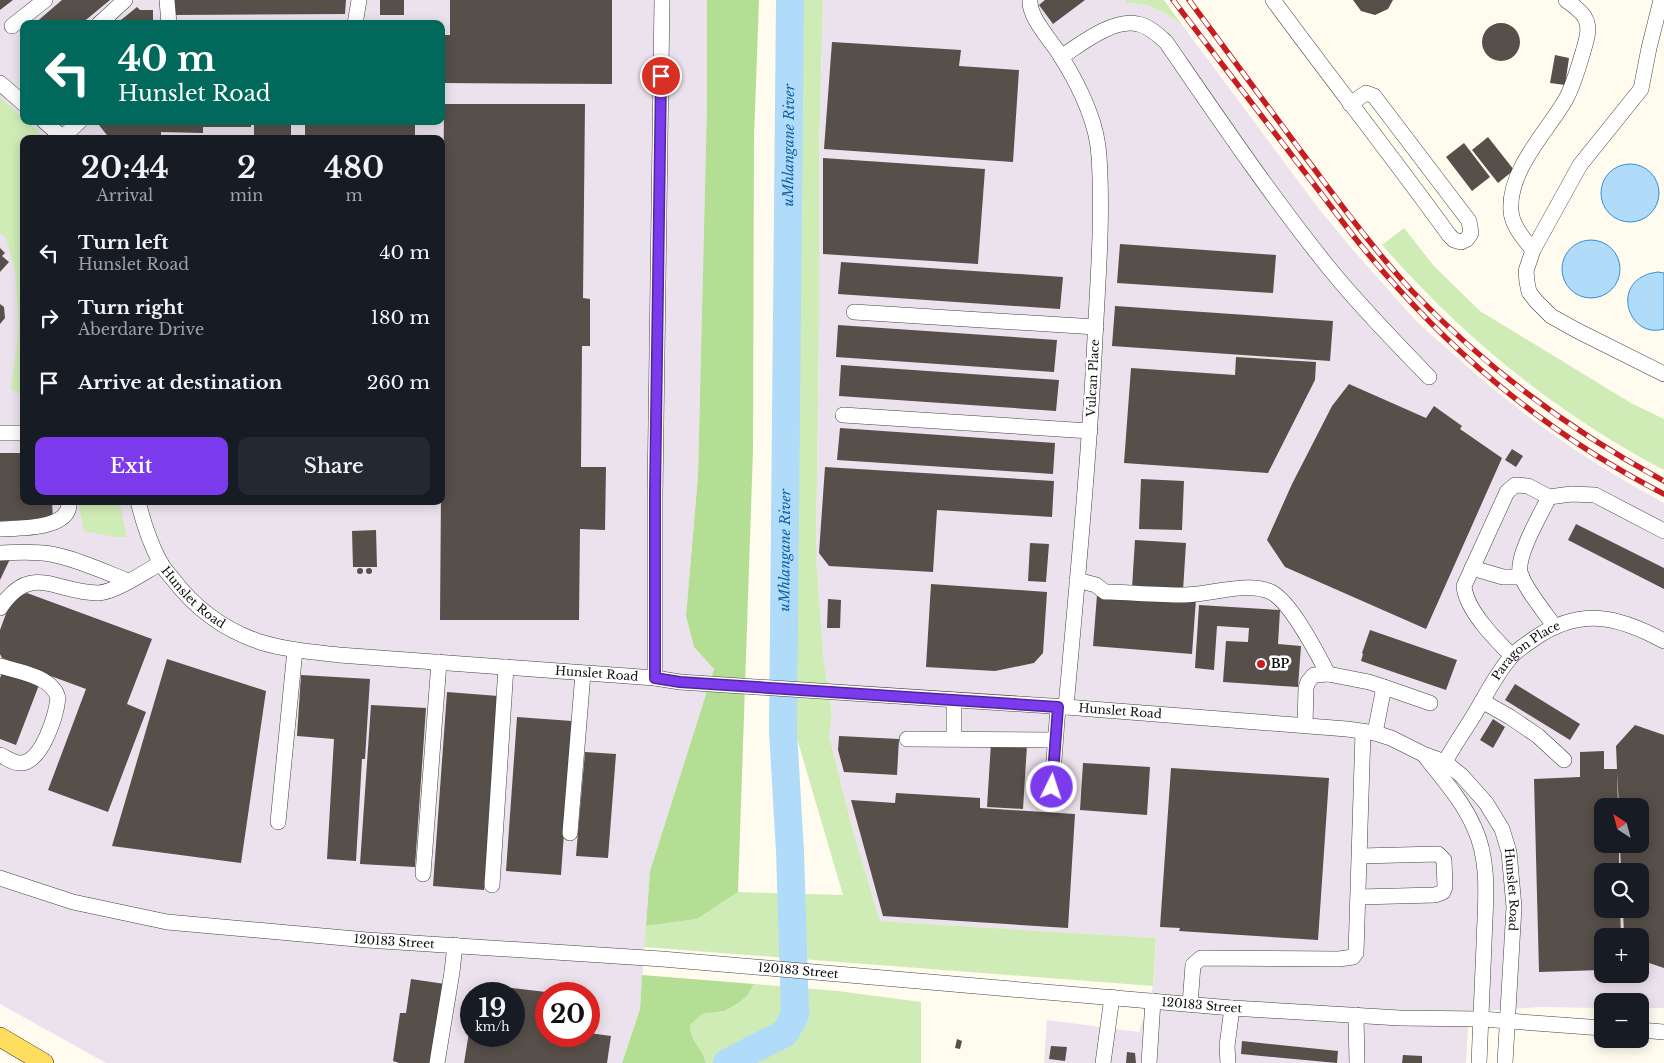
<!DOCTYPE html>
<html lang="en">
<head>
<meta charset="utf-8">
<style>
  body { margin:0; font-family:"Libre Baskerville",serif; background:#242831; color:#f1f3f6; height:100vh; display:flex; flex-direction:column; font-size:19px; white-space:nowrap }
  * { box-sizing:border-box; margin:0 }
  p { font-size:16px; color:#9ea1a6 }
  .icon { flex:none; width:28px; height:28px; fill:none; stroke:currentColor; stroke-width:2; stroke-linecap:round; stroke-linejoin:round }
  .map { position:relative; flex:1; overflow:hidden }
  .details { position:absolute; left:20px; top:135px; width:425px; height:370px; display:flex; flex-direction:column; background:#171b24; border-radius:10px; box-shadow:0 2px 12px #0003 }
  .details>* { flex:none }
  .banner { position:absolute; left:20px; top:20px; width:425px; height:105px; border-radius:10px; box-shadow:0 2px 12px #0003; background:#00695c; color:#fff; overflow:hidden }
  .needle { width:32px; rotate:324deg }
  .fabs { position:absolute; left:1594px; top:798px; display:grid; gap:10px }
  .fabs a { display:grid; place-items:center; width:55px; height:55px; border-radius:10px; background:#171b24; box-shadow:0 2px 12px #0003; font-size:25px }
  .speed { position:absolute; left:460px; top:982px; display:flex; gap:10px; font-size:25px; font-weight:700; text-align:center }
  .speed>* { display:grid; place-content:center; width:65px; height:65px; border-radius:50%; background:#171b24; box-shadow:0 2px 12px #0003; line-height:1 }
  .speed small { font-size:12px; font-weight:400 }
  .speed .limit { border:8px solid #d22; background:#fff; color:#111 }
  .pin { position:absolute; display:grid; place-items:center; width:42px; height:42px; color:#fff; margin:-21px; border:2px solid #fff; border-radius:50%; box-shadow:0 1px 5px #0007 }
  .me { position:absolute; width:55px; margin:-28px; rotate:4deg; stroke-linejoin:round; filter:drop-shadow(0 0 4px #0008) }
  .turn { display:flex; align-items:center; gap:18px; height:105px; padding:0 15px; font-size:22px }
  .turn .icon { width:65px; height:65px; stroke-width:2.5 }
  .turn b { display:block; font-size:35px; line-height:42px }
  .eta { display:flex; justify-content:space-evenly; align-items:center; height:85px; text-align:center }
  .eta b { font-size:30px; font-weight:600; line-height:35px }
  .action { display:flex; gap:10px; margin-top:auto; padding:10px 15px }
  .action a { flex:1; height:58px; border-radius:10px; background:#7c3aed; color:#fff; font-size:20px; font-weight:600; line-height:58px; text-align:center }
  .action a+a { background:#242831; color:#f1f3f6 }
  ul { padding:0; list-style:none }
  li { display:flex; align-items:center; gap:15px; height:65px; padding:0 15px }
  li div { flex:1 }
  li b { display:block; font-size:19px }
  li em { font-style:normal }
  .map>svg:first-child { display:block }
</style>
</head>
<body>
<div class="map">
<svg width="1664" height="1063" viewBox="0 0 1664 1063">
  <rect width="100%" height="100%" fill="#fffcef"/>
  <path fill="#ece2ed" fill-rule="evenodd" d="M0,0H707V104L698,476L686,616L694,647L714,669L650,871L640,1009L622,1063H106L0,1004ZM24,24H441V121H24ZM24,139H441V501H24ZM471,994H514V1036H471ZM546,994H589V1036H546Z
    M823,0H1125L1127,3L1147,5L1168,15L1183,26L1316,205L1352,249L1418,323L1492,388L1533,420L1575,450L1618,477L1664,503V1008H1640V1001H1602V1008L1540,1007L1469,1012L1466,1063H1044L1047,1020L1139,1032L1153,986L1156,938L880,921L853,831L829,735L832,714L824,662L816,557L819,327V154ZM1602,806H1640V844H1602ZM1602,871H1640V909H1602ZM1602,936H1640V974H1602Z"/>
  <path fill="#d0ecb6" d="M802,0H823L819,154V327L816,557L824,662L832,714L829,735L853,831L880,921L1156,938L1153,986L644,947L646,926L697,919L738,892L843,895L793,725L797,508L796,240Z
    M1125,0H1164L1183,26L1168,15L1147,5L1127,3Z
    M0,97L24,119V121H27L46,139H24V397L11,389L19,328L15,270L6,238L0,233Z
    M1404,228L1434,266L1480,311L1631,403L1664,419V470C1554,412 1464,338 1382,245Z
    M78,501H119L127,537H115L84,531Z
    M754,984L838,991L921,1002V1063H706C702,1047 691,1043 690,1025L702,1014L724,1011L747,996Z"/>
  <path fill="#b3de94" d="M707,0H759L754,137L753,450L738,892L697,919L646,926L650,871L714,669L694,647L686,616L698,476L707,104Z
    M642,975L754,984L747,996L738,1003L724,1011L702,1014L690,1025C691,1043 702,1047 706,1063H622L640,1009Z"/>
  <path fill="#b0dcfa" stroke="#338fd5" d="M1601 193a29 29 0 1 1 58 0a29 29 0 1 1-58 0Z
    M1562 269a29 29 0 1 1 58 0a29 29 0 1 1-58 0Z
    M1658,272L1664,273V329C1627,340 1608,278 1658,272Z"/>
  <g fill="none" stroke-linecap="round" stroke-linejoin="round">
    <path stroke="#b0dcfa" stroke-width="28" id="s1" d="M727,1063L785,1033L795,1015L790,851L783,732L790,0"/>
  </g>
  <path fill="#574f49" d="M0,0H13L0,10Z
    M62,0H110L81,24H34Z
    M174,0H346L345,14L174,15Z
    M380,0H404V15H380Z
    M450,0H612V84L441,83V35H450Z
    M1045,0H1085L1053,24L1039,5Z
    M1353,0H1393L1388,9L1375,15L1361,11Z
    M137,7L140,10H153V24H116Z
    M404,21H426V24H404Z
    M1482 42a19 19 0 1 1 38 0a19 19 0 1 1-38 0Z
    M832,42L961,50L959,66L1019,70L1013,162L824,149Z
    M1555,55L1569,58L1565,85L1550,83Z
    M444,104H585L583,298L590,299V346H582L581,467H606L605,530L580,529L579,620H440Z
    M103,121H251V127H203V133L161,132V135H141L137,139H110L99,125Z
    M254,121H291V139H254Z
    M305,121H415V138H305Z
    M1488,137L1514,170L1498,183L1472,150Z
    M1464,143L1490,177L1472,191L1446,157Z
    M823,158L985,169L978,264L823,254Z
    M1120,244L1276,255L1273,293L1117,283Z
    M0,248L5,253L2,256L9,262L0,272Z
    M841,262L1063,277L1060,309L838,294Z
    M0,304L4,307L5,318L0,324Z
    M1115,306L1333,321L1330,361L1112,346Z
    M838,325L1057,340L1054,372L836,357Z
    M1236,357L1316,362L1315,380L1268,473L1124,463L1131,368L1235,375Z
    M841,365L1059,380L1056,411L839,396Z
    M1349,384L1426,418L1434,406L1462,426L1460,429L1502,458L1426,629L1285,567L1267,540L1292,484L1332,406Z
    M840,428L1055,443L1053,474L837,460Z
    M1512,449L1523,456L1516,467L1505,460Z
    M0,453H24V501H52L53,520L0,521Z
    M825,467L1054,481L1052,517L937,510L933,572L829,566L819,553Z
    M1141,479L1184,481L1182,530L1139,529Z
    M1576,524L1664,568V589L1568,540Z
    M376,530L377,567H353L352,531Z
    M1135,540L1186,543L1183,591L1132,588Z
    M1030,543L1049,544L1046,582L1028,581Z
    M0,556L11,557L0,580Z
    M357 571a3 3 0 1 1 6 0a3 3 0 1 1-6 0Z
    M366 571a3 3 0 1 1 6 0a3 3 0 1 1-6 0Z
    M931,584L1047,592L1043,653L1034,663L995,671L926,667Z
    M27,593L152,639L127,704L146,712L108,812L48,790L86,689L2,658L0,654V630L11,600Z
    M1097,595L1196,599L1192,654L1093,646Z
    M828,599L841,600L840,628H827Z
    M1199,605L1280,610L1278,644L1301,646L1298,687L1223,682L1226,641L1248,642L1249,628L1217,626L1214,670L1195,668Z
    M1370,630L1457,660L1446,690L1361,661L1363,654L1362,653Z
    M167,659L266,691L241,863L112,846Z
    M3,671L39,685L16,745L0,739V678Z
    M301,675L370,679L365,759H362L356,861L327,859L334,739L297,736Z
    M1515,684L1580,724L1570,740L1505,700Z
    M447,692L498,696L484,890L433,886Z
    M371,705L426,708L415,867L360,864Z
    M517,717L572,721L561,875L506,871Z
    M1493,719L1505,727L1493,748L1480,740Z
    M1635,725L1664,735V968L1640,960V936H1624L1623,909H1640V871H1621L1620,844H1640V806H1619L1617,772L1618,806H1602V844H1619V871H1602V909H1620L1621,936H1602V970L1539,972L1534,779L1580,777V752L1604,751V769H1617L1616,746Z
    M839,736L899,739L897,775L844,772L838,750Z
    M991,743L1027,745L1023,809L987,807Z
    M585,752L616,754L608,858L576,856Z
    M1083,763L1150,767L1147,815L1080,810Z
    M1171,768L1329,778L1318,940L1179,931L1180,928L1160,927Z
    M896,793L980,798V808L1075,814L1068,928L883,916L851,800L895,803Z
    M411,979L445,984L434,1063H399L393,1061L400,1013H406Z
    M488,985L546,992L545,1030L546,1031V1036H589V1033L611,1036L607,1063H464L470,1026L471,1036H514V994H487Z
    M957,1039L962,1041L960,1049L955,1048Z
    M1242,1041L1338,1051L1337,1063L1241,1054Z
    M1051,1046L1067,1047L1065,1061L1049,1059Z
    M1127,1052L1135,1053L1136,1063H1126Z
    M1403,1055L1422,1056V1063H1402Z"/>
  <g fill="none" stroke-linecap="round" stroke-linejoin="round">
    <g stroke="#414141" stroke-width="16">
      <g id="minor">
        <path d="M167,0L169,24"/>
        <path d="M1030,0C1029,18 1051,40 1060,55C1079,85 1097,121 1099,156C1103,217 1098,278 1095,338C1089,461 1077,584 1066,707"/>
        <path d="M1273,0C1331,79 1392,156 1449,235L1454,240L1461,242L1467,239L1471,233L1469,221L1374,96L1366,93L1350,104"/>
        <path d="M1661,0L1649,48L1641,89L1580,165L1533,250L1526,271L1527,282L1529,292L1536,301L1551,316L1576,330L1664,374"/>
        <path d="M99,24L125,0"/>
        <path d="M355,24L359,0"/>
        <path d="M12,26L45,0"/>
        <path d="M1061,57C1081,44 1113,18 1138,24C1149,26 1158,35 1166,42C1219,119 1271,196 1329,268C1360,306 1395,342 1429,377"/>
        <path d="M0,83L24,104"/>
        <path d="M44,121L64,139"/>
        <path d="M63,137L80,121"/>
        <path d="M1533,250C1524,239 1512,226 1511,211C1508,170 1547,132 1566,99C1574,84 1578,68 1583,52C1586,41 1591,28 1585,18C1582,11 1572,5 1566,0"/>
        <path d="M854,312L1096,327"/>
        <path d="M843,415L1090,431"/>
        <path d="M0,433H24"/>
        <path d="M1549,497C1541,514 1517,554 1520,572C1523,586 1546,614 1555,627"/>
        <path id="s2" d="M138,501C143,522 150,543 160,562C163,568 168,573 172,578C194,607 224,630 260,642C286,650 313,652 339,655L655,678L680,682L1066,707L1347,729L1375,733L1391,738L1423,754L1445,762L1462,776L1486,803L1502,829L1509,852L1514,907L1505,1063"/>
        <path d="M0,529C19,528 72,530 69,501"/>
        <path d="M0,553C17,552 34,551 51,554C77,559 103,571 128,581"/>
        <path d="M1472,568L1503,577H1522"/>
        <path d="M1077,580L1096,585L1105,592H1110C1135,593 1159,595 1184,595C1209,595 1247,581 1271,592C1291,602 1317,653 1328,674L1369,682L1384,687L1375,733"/>
        <path d="M0,608C31,561 56,593 98,593C116,592 144,572 161,563"/>
        <path d="M1512,656C1495,639 1466,610 1464,586L1507,492L1515,485L1528,486L1549,497L1571,494L1595,495L1664,531"/>
        <path d="M0,666C19,672 52,676 58,698C56,715 43,760 22,763C14,764 7,758 0,755"/>
        <path d="M655,678V493L662,0"/>
        <path d="M1384,687L1430,703"/>
        <path d="M1482,701L1510,717L1538,736L1564,760"/>
        <path d="M1305,725L1306,688L1308,682L1314,675L1328,674"/>
        <path d="M954,738V700"/>
        <path d="M907,739L1055,740"/>
        <path d="M1424,755C1442,778 1462,800 1474,827C1491,863 1485,905 1484,944C1482,984 1481,1023 1479,1063"/>
        <path id="s3" d="M1440,771C1450,751 1463,733 1474,715C1486,695 1496,674 1511,657C1518,649 1527,644 1535,638C1581,607 1618,616 1664,641"/>
        <path d="M1052,787L1058,707"/>
        <path d="M278,822L295,650"/>
        <path d="M570,833L583,673"/>
        <path d="M423,874L439,662"/>
        <path id="s4" d="M0,878L73,902L167,922L367,940L662,959L1232,1008L1400,1018L1481,1019L1602,1028"/>
        <path d="M492,885L506,667"/>
        <path d="M1359,897L1435,895L1443,892L1445,887L1444,860L1438,854L1360,856"/>
        <path d="M1190,1004L1193,965L1201,958L1339,959L1353,957L1356,953L1363,732"/>
        <path d="M1356,1015L1357,1063"/>
        <path d="M1640,1030L1664,1032"/>
        <path d="M437,1063L452,972L455,945"/>
        <path d="M1103,1063L1112,997"/>
        <path d="M1149,1063L1153,1001"/>
        <path d="M1228,1063L1227,1046L1232,1008"/>
      </g>
    </g>
    <g stroke="#1f1f1f" stroke-width="20">
      <path id="major" d="M0,1037L44,1063"/>
    </g>
    <use href="#minor" stroke="#fff" stroke-width="15"/>
    <use href="#major" stroke="#ffdd5f" stroke-width="19"/>
    <g stroke="#c61d20" stroke-width="5.5">
      <path id="rail" d="M1173,0L1355,238C1442,346 1541,431 1664,494
        M1189,0C1228,53 1267,105 1306,158C1340,203 1373,249 1412,291C1487,369 1569,430 1664,481"/>
    </g>
    <use href="#rail" stroke="#fff" stroke-width="4" stroke-dasharray="11" stroke-linecap="butt"/>
  </g>
  <g fill="none" stroke-linecap="round" stroke-linejoin="round">
    <g stroke="#51269a" stroke-width="12">
      <path id="route" d="M661,76L655,494V678L680,682L1058,707L1052,787"/>
    </g>
    <use href="#route" stroke="#7c3aed" stroke-width="9"/>
  </g>
  <circle fill="#c61d20" stroke="#fff" stroke-width="2" cx="1261" cy="664" r="5"/>
  <g text-anchor="middle" stroke-width="5" stroke-linejoin="round" paint-order="stroke">
    <g font-size="12" fill="#0e0e0e" stroke="#fff">
      <text transform="translate(1093 378) rotate(-87)" y="4">Vulcan Place</text>
      <text dy="4" stroke="none"><textPath href="#s2" startOffset="114">Hunslet Road</textPath></text>
      <text dy="4" stroke="none"><textPath href="#s3" startOffset="150">Paragon Place</textPath></text>
      <text dy="4" stroke="none"><textPath href="#s2" startOffset="534">Hunslet Road</textPath></text>
      <text dy="4" stroke="none"><textPath href="#s2" startOffset="1059">Hunslet Road</textPath></text>
      <text dy="4" stroke="none"><textPath href="#s2" startOffset="1541">Hunslet Road</textPath></text>
      <text dy="4" stroke="none"><textPath href="#s4" startOffset="401">120183 Street</textPath></text>
      <text dy="4" stroke="none"><textPath href="#s4" startOffset="806">120183 Street</textPath></text>
      <text dy="4" stroke="none"><textPath href="#s4" startOffset="1211">120183 Street</textPath></text>
    </g>
    <g font-size="12" font-weight="bold" fill="#0e0e0e" stroke="#fff" text-anchor="start">
      <text x="1271" y="668">BP</text>
    </g>
    <g font-size="14" font-style="italic" fill="#0f60a7" stroke="#fff">
      <text dy="5" stroke="none"><textPath href="#s1" startOffset="956">uMhlangane River</textPath></text>
      <text dy="5" stroke="none"><textPath href="#s1" startOffset="551">uMhlangane River</textPath></text>
    </g>
  </g>
</svg>
<div class="fabs">
<a><svg class="needle" viewBox="-14 -14 28 28"><path d="M0-13l5 13h-10z" fill="#e53935"/><path d="M0 13l5-13h-10z" fill="#9ea1a6"/></svg></a>
<a><svg class="icon" aria-label="search" viewBox="0 0 24 24"><circle cx="10" cy="10" r="6"/><path d="M15 15l6 6"/></svg></a>
<a>+</a>
<a>−</a>
</div>
<div class="speed"><div>19<small>km/h</small></div><div class="limit">20</div></div>
<div class="pin" style="left:661px;top:76px;background:#d93025"><svg class="icon" aria-label="arrive" viewBox="0 0 24 24"><path d="M6 21V4h12l-3 4 3 4H6"/></svg></div>
<svg class="me" style="left:1052px;top:787px" viewBox="-20 -20 40 40"><circle r="17" fill="#7c3aed" stroke="#fff" stroke-width="3"/><path d="M0-11L8 9 0 5-8 9z" fill="#fff"/></svg>
<div class="banner">
<div class="turn"><svg class="icon" aria-label="left" viewBox="0 0 24 24"><path d="M17 20v-9H6M10 6l-5 5 5 5"/></svg><div><b>40 m</b>Hunslet Road</div></div>
</div>
<section class="details">
<div class="eta">
<div><b>20:44</b><p>Arrival</p></div>
<div><b>2</b><p>min</p></div>
<div><b>480</b><p>m</p></div>
</div>
<ul>
<li><svg class="icon" aria-label="left" viewBox="0 0 24 24"><path d="M17 20v-9H6M10 6l-5 5 5 5"/></svg><div><b>Turn left</b><p>Hunslet Road</p></div><em>40 m</em></li>
<li><svg class="icon" aria-label="right" viewBox="0 0 24 24"><path d="M7 20v-9h11M14 6l5 5-5 5"/></svg><div><b>Turn right</b><p>Aberdare Drive</p></div><em>180 m</em></li>
<li><svg class="icon" aria-label="arrive" viewBox="0 0 24 24"><path d="M6 21V4h12l-3 4 3 4H6"/></svg><div><b>Arrive at destination</b></div><em>260 m</em></li>
</ul>
<div class="action"><a>Exit</a><a>Share</a></div>
</section>
</div>
</body>
</html>
